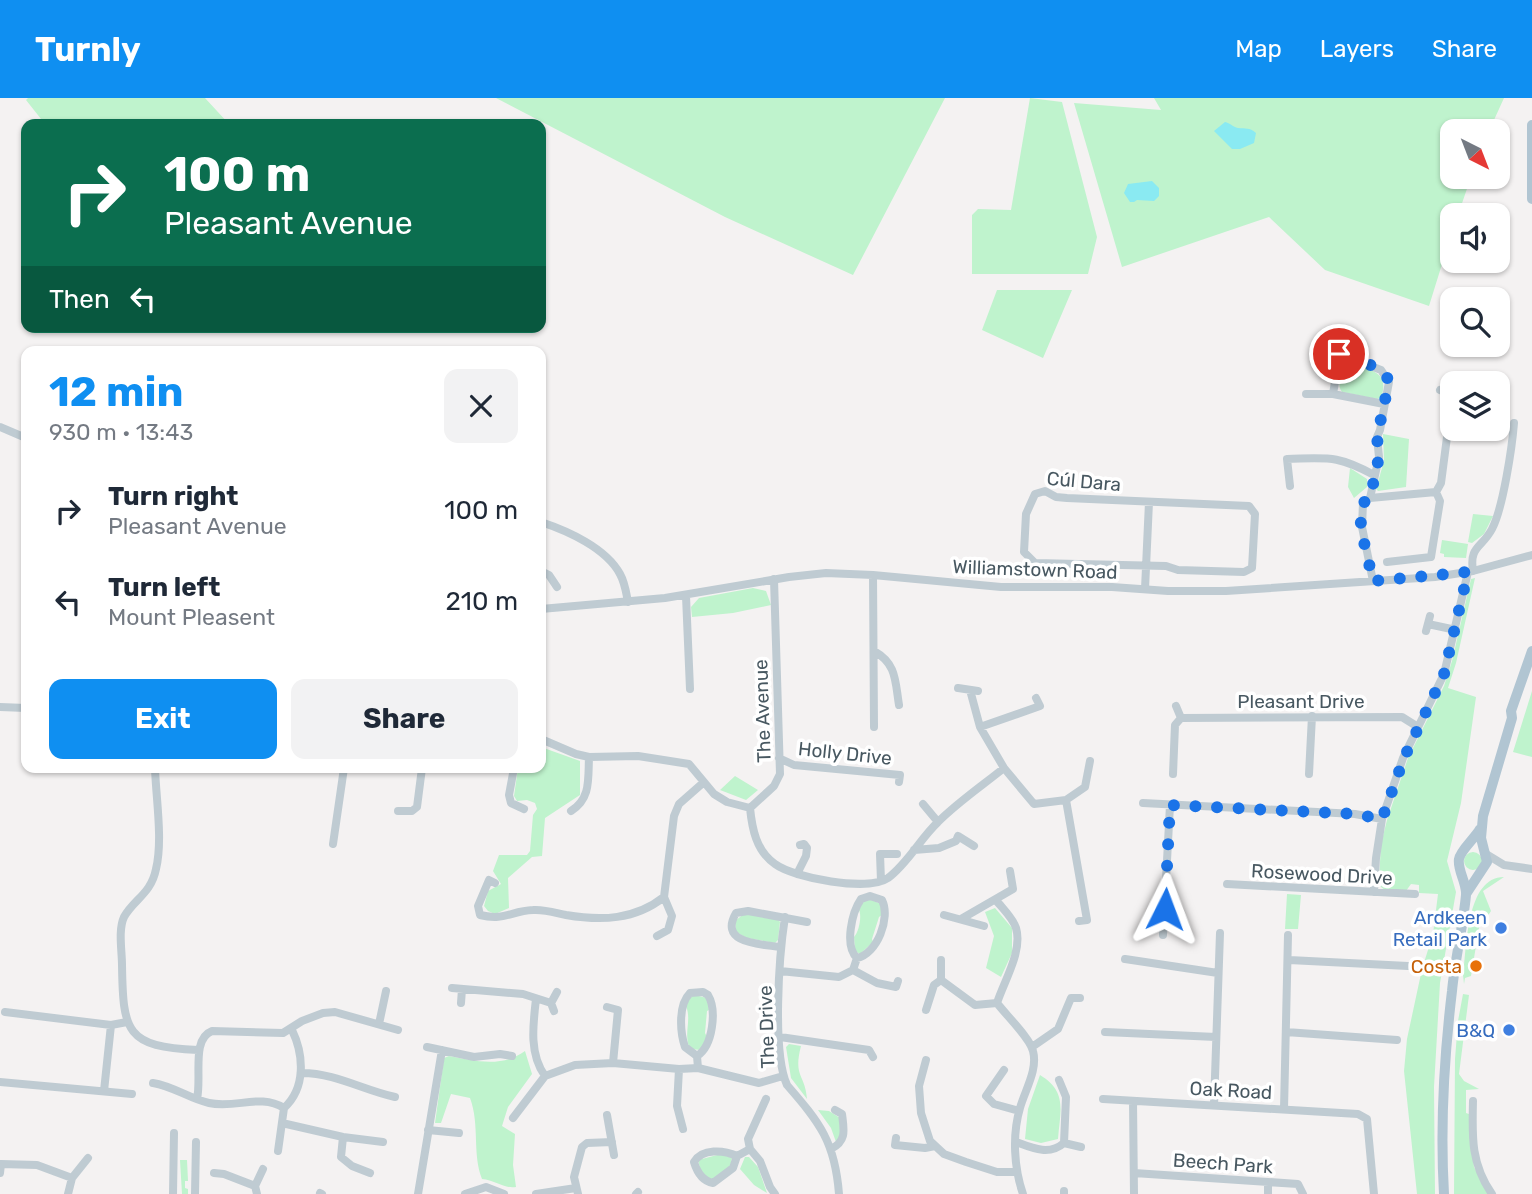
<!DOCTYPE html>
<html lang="en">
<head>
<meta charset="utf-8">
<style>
  body { margin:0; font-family:Rubik,sans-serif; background:#f2f2f3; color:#1f2937; height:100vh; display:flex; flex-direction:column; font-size:26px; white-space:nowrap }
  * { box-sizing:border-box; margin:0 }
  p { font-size:23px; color:#747a83 }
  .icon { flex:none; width:38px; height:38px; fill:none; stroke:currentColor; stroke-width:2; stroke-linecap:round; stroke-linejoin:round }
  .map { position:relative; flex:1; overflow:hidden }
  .details { position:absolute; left:21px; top:248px; width:525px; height:427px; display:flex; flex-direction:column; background:#fff; border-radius:14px; box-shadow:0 2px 5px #0004 }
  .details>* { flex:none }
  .hud { position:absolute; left:21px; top:21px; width:525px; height:214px; border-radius:14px; box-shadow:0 2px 5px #0004; background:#0b6e4f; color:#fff; overflow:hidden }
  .needle { width:46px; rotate:138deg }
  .controls { position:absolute; left:1440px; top:21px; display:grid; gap:14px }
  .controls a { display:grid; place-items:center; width:70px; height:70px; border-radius:14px; background:#fff; box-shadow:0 2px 5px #0004; font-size:35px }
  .pin { position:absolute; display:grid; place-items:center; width:60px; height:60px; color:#fff; margin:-30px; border:4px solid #fff; border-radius:50%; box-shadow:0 2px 7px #0007 }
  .me { position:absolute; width:77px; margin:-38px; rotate:3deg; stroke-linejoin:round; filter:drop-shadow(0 0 5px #0008) }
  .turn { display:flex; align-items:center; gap:24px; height:147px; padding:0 28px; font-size:32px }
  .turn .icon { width:91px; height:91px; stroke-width:2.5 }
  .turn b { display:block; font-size:49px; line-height:60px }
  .then { display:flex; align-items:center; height:66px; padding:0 28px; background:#0003; gap:14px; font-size:26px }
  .round { display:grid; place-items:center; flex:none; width:74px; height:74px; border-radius:14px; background:#f2f2f3 }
  .headline { display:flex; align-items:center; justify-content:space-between; height:119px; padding:0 28px }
  h1 { font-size:42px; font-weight:700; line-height:52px; color:#0f8ff1 }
  .cta { display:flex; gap:14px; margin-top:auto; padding:14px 28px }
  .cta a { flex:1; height:80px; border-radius:14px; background:#0f8ff1; color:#fff; font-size:28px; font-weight:700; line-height:80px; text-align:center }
  .cta a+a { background:#f2f2f3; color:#1f2937 }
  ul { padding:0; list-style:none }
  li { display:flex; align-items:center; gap:21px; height:91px; padding:0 28px }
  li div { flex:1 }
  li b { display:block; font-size:26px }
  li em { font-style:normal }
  header { display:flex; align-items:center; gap:42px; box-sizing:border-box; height:98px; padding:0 35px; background:#0f8ff1; color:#fff }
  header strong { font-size:33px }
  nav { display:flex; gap:38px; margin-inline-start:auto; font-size:24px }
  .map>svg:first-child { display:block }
</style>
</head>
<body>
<header>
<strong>Turnly</strong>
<nav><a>Map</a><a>Layers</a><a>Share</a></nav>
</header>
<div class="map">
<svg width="1532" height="1096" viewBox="0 0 1532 1096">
  <rect width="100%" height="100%" fill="#f4f2f2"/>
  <path fill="#bff3cd" d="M28,0H205L229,26H45L26,2Z
    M496,0H945L853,177L725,119Z
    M1030,0L1062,4L1097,139L1088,176H972V117L978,111L1011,112Z
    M1154,0H1504L1489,33H1452V79H1471L1458,117H1452V134L1429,208L1325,172L1269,119L1122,169L1074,5L1161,12Z
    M997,192H1072L1043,260L982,232Z
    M1352,265C1372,273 1390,274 1381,300L1377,301L1342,294C1336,286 1342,276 1346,268Z
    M1383,336L1409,341L1406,389L1378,393L1376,391L1384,363Z
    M1350,370L1367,381V389L1354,400L1348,389Z
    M1473,416L1493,418L1484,436L1472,445L1468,444Z
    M1442,442L1468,446L1466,460L1444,459V456L1440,455Z
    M1475,480L1456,565L1448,590L1476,599L1461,705L1447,763L1456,794L1440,885L1434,989L1435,1096H1417L1404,973L1407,941L1422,871L1433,836L1438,796L1419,795V787L1411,786L1406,793L1385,792L1381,789L1379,782L1381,746L1387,722L1408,660L1444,588L1452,563L1471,481Z
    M753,490L766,493L771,507L733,515L692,519L691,509L699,500Z
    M1532,593V659L1513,654Z
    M541,649L580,663V697L545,720L542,758L532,759L508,780L509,810L495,816L488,813L484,808L488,793L501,786L493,773L499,757H527L530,753L533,717L537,711L535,705L527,702L517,703L514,698L518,670H541Z
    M735,678L758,692L746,702L720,692Z
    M1464 763a9 9 0 1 1 18 0a9 9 0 1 1-18 0Z
    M1504,779L1483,793L1491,813L1487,819L1481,818L1471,878L1465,880L1464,886L1463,877C1467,849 1466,779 1504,779Z
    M1287,796L1301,797L1298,831H1285Z
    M869,801L881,806L882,817L879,819L872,841L873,844L860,856L855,853L854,839C859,834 862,818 859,812L863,803Z
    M995,810L1012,830V855L1001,879L986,870L994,838L985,814Z
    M745,815L777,820L780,824L778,842L775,845L747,840L736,834L735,823Z
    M1463,896L1469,897L1459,976L1464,983L1479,991L1466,992V1015L1469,1016L1474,1069L1489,1096H1454L1455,961L1458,923Z
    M695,897L707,900L709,912L707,913L705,935L707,939L701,952L690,951C683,936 692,923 686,908L690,899Z
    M789,946L801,948C793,979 805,976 807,1001L791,980L786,949Z
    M525,953L532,976L508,1009L502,1028L515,1036L513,1067L516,1089C504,1091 495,1082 482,1081C472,1055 480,1027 470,1000L451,996L441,1025H435L444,960L449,958C476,963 501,970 525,953Z
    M1040,977C1068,994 1060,1013 1058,1041L1041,1045L1025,1041L1028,1011Z
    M818,1012L829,1013L840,1020L842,1039L836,1044L831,1030Z
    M721,1056L732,1060L730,1069L714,1082L706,1080L700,1070L698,1062Z
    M745,1059H749L758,1069L767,1095L754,1087L740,1071Z
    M180,1062H187L188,1083H185V1090L188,1091V1096H182Z"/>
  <path fill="#8aeaf2" d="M1225,24C1230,25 1233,29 1238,30C1246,31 1249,29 1256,35L1254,45L1240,51H1232L1214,33Z
    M1152,83L1159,90V98L1154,103L1137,102L1134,104H1130L1124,95L1128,86Z"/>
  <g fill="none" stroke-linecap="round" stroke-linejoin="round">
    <path stroke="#bfcbd2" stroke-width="8" d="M1342,249L1339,256L1345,258
      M1440,292L1452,297
      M1306,296H1333
      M0,329L26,340
      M1290,388L1287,361C1329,360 1337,357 1374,377
      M1045,393L1056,399L1067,400L1249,408L1255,416L1252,470L1244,474L1178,472L1166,468L1035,465L1024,454L1026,416L1035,396Z
      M1370,400L1379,359L1377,339L1380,332L1389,284L1381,272L1345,258L1335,284L1333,296L1384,306
      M541,424C568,433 606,450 620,476C625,485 626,494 628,504
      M1387,464L1431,459L1440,403L1436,394L1441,385L1452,301
      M541,473L549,477L557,489
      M1473,473C1469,448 1482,450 1492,431C1503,410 1512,350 1514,325
      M873,477L874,629
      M774,481L780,676L774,688L750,710C752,730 756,753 775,766C794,780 868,794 888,780C908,765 920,741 938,724C958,704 983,687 1004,670
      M1373,483L1362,429L1363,405L1370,400L1436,394
      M1145,491L1149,404
      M686,498L690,591
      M541,511L665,500L789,479L826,475L873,477L1001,489H1112L1168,493H1226L1435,479L1473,473L1532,457
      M1428,526L1456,532
      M1426,533L1430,518
      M874,553C897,566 895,583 899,607
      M958,590L978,593
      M970,592L980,629L1004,670L1034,706L1066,702L1085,689L1090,663
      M0,609L26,610
      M1181,620L1402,619L1418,629
      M980,629L1040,608L1036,600
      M541,641L576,656L589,659L638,658L689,666L714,696L727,704L750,710
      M779,660L794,667L900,677L899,684
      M155,670C156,701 163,742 156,771C151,796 134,801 124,819C118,832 122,853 122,867C123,934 126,949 198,952
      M514,670L509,697L511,705L524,711
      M1173,676L1175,627L1181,620L1176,608
      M1309,676L1312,618
      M1066,702L1087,822L1079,823
      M1143,705L1355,716L1382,721
      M923,706L938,724
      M398,713H412L417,709L422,670
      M571,713C591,701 588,681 589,659
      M333,746L344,670
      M914,752L939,750L956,743L958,738L974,748
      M1486,756L1504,767L1532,771
      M797,776L806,758L807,750L804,746L800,747
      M881,783L880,756H897
      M495,785L489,782L478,808L480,817C504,823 511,813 533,812C544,811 556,815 566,817C601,823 635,822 664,799
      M1227,786L1415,796
      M1374,794L1376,760L1382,721L1403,660L1444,576L1468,474
      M996,802C1002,810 1013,820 1016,830C1023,853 1004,883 997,905
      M944,817L984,828
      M785,819C779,857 772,954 787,987C820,1025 835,1044 839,1096
      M961,821L1013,791L1010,773
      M1163,837L1170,707
      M657,838L668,832L672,818L664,799L674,718L679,706L704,684
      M780,849C761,846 718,846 736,815L748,813L807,824
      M1125,861L1218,875
      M1289,862L1408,868
      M853,872L877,885L896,889L898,883
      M780,873L839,879L853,872L857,860C877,856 891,820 882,802L870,798L861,801C852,814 844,848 857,860
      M941,882L975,907L997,905
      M452,890L523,896L551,905
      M536,901C533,927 529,956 545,978
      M461,905L462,891
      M997,905C1006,917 1030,940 1033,953C1038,972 1025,992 1020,1010C1012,1037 1014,1070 1023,1096
      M607,909L618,912L613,965
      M926,912L934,887L941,882V862
      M554,913L551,905L557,894
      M5,914L111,927L127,924
      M379,926L386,893
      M1105,934L1216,939
      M1286,934L1397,942
      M780,939L869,952L873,959
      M427,949L474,959L500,956L512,958
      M1032,949L1058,931L1071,900H1080
      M697,958C713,948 717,912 708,897L703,894L690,895C678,907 680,934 685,949L697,958L698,970
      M926,962L919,988L921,1015L930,1043L944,1056L966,1064L997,1074H1016
      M679,971L677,1008L683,1031
      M1004,972L986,998L994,1006L1019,1013
      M302,975C335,975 363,992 395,999
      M0,984L132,996
      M153,985C173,988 190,1001 209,1005C236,1011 260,995 284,1010L278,1053
      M104,993L111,927
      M197,1001C202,979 191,941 212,933L283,935L302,923L323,915L335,914L398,932
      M766,1001L748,1041L750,1051L760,1063L770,1089L775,1096
      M1103,1001L1358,1016L1367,1021L1374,1096
      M1133,1003L1134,1096
      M1473,1003C1472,1039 1471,1066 1492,1096
      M1214,1007L1220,835
      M284,1010C306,990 304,957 292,932
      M1284,1011L1288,837
      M607,1017L614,1057
      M513,1020L545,978L575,967L613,965L679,971L698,970L759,985L783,978
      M282,1025L343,1039L383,1044
      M428,1032L459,1035
      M343,1039L341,1059L352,1068L370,1075
      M896,1040L895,1047L925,1050L935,1048
      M1016,1044C1032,1050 1049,1058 1064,1045L1066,999L1059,982
      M1064,1045L1081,1049
      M831,1051C847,1043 844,1032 842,1016L835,1012
      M737,1058C724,1052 702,1050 694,1064C697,1074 702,1083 713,1085L733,1070L737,1058L750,1051
      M0,1075L1,1066L37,1067L72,1080
      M214,1075L224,1076L255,1088
      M1134,1075L1298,1086L1303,1096
      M1268,1084V1096
      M320,1095L322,1096
      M68,1096L72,1080L88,1060
      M173,1096L174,1035
      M195,1096L196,1044
      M257,1096L255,1088L263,1071
      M418,1096L442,952
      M465,1096L486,1089L504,1096
      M536,1096L576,1090
      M578,1096L574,1079L582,1049L587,1045L612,1044
      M636,1096L638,1094
      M1064,1096V1093"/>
    <path stroke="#b1c5d2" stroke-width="10" d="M1532,27V101
      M1466,796L1487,764L1481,740L1483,718L1512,620L1511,613L1532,553
      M1444,1096C1440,1028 1444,960 1452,893C1455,861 1463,829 1466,797C1467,785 1457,772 1459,761C1460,753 1475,740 1480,731"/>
  </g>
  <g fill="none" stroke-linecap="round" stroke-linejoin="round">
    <path stroke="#1a73e8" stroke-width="12" stroke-dasharray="0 21.6" d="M1165,811L1170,707L1355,716L1382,721L1404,660L1444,576L1468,474L1373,483C1370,466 1356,423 1362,408C1364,403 1366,403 1370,400L1379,359L1377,339L1389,284C1384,267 1354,262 1339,256"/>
  </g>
  <g fill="#3f7fe0" stroke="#fff" stroke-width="2.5">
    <circle cx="1501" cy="830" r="7"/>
    <circle cx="1509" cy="932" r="7"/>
  </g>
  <circle fill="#e8710a" stroke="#fff" stroke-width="2.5" cx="1476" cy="868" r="7"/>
  <g text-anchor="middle" stroke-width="7" stroke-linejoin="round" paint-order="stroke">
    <g font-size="19" fill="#485861" stroke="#fff">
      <text transform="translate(1084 383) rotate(5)" y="7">Cúl Dara</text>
      <text transform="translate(1035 471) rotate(2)" y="7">Williamstown Road</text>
      <text x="1301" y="610">Pleasant Drive</text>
      <text transform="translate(762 613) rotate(-92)" y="7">The Avenue</text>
      <text transform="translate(845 655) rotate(6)" y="7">Holly Drive</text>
      <text transform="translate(1322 776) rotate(3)" y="7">Rosewood Drive</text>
      <text transform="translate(766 929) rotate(-92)" y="7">The Drive</text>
      <text transform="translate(1231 992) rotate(3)" y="7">Oak Road</text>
      <text transform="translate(1223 1065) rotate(4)" y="7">Beech Park</text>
    </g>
    <g font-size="19" fill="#366cbe" stroke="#fff" text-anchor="end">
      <text x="1487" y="826">Ardkeen<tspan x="1487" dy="22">Retail Park</tspan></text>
      <text x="1495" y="939">B&amp;Q</text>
    </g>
    <g font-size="19" fill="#c56008" stroke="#fff" text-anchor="end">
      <text x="1462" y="875">Costa</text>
    </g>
  </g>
</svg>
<div class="controls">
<a><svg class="needle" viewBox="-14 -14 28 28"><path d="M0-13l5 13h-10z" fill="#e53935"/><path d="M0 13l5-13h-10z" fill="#747a83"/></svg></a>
<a><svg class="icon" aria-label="sound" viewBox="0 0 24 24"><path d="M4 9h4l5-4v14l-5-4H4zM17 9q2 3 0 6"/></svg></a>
<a><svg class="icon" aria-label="search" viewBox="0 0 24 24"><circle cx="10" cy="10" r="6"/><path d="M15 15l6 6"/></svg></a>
<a><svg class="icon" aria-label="layers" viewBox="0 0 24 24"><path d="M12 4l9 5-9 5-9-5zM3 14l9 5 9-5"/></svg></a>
</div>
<div class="pin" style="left:1339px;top:256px;background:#d93025"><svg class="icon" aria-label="arrive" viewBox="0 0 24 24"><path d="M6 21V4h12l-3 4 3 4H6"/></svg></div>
<svg class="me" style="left:1165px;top:811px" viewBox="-20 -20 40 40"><path d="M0-17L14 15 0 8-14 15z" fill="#1a73e8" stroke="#fff" stroke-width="4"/></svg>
<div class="hud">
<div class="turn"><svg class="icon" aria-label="right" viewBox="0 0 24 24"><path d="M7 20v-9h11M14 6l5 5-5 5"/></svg><div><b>100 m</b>Pleasant Avenue</div></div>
<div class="then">Then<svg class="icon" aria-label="left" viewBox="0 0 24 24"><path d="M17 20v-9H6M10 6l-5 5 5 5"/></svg></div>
</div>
<section class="details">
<div class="headline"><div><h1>12 min</h1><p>930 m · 13:43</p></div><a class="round"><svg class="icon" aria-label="close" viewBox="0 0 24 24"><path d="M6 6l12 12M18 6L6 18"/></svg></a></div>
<ul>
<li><svg class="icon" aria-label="right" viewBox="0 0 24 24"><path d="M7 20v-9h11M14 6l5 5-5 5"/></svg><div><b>Turn right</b><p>Pleasant Avenue</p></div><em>100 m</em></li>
<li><svg class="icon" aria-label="left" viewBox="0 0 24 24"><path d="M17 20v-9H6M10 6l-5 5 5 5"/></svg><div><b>Turn left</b><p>Mount Pleasent</p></div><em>210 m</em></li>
</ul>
<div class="cta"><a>Exit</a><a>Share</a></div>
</section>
</div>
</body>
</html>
